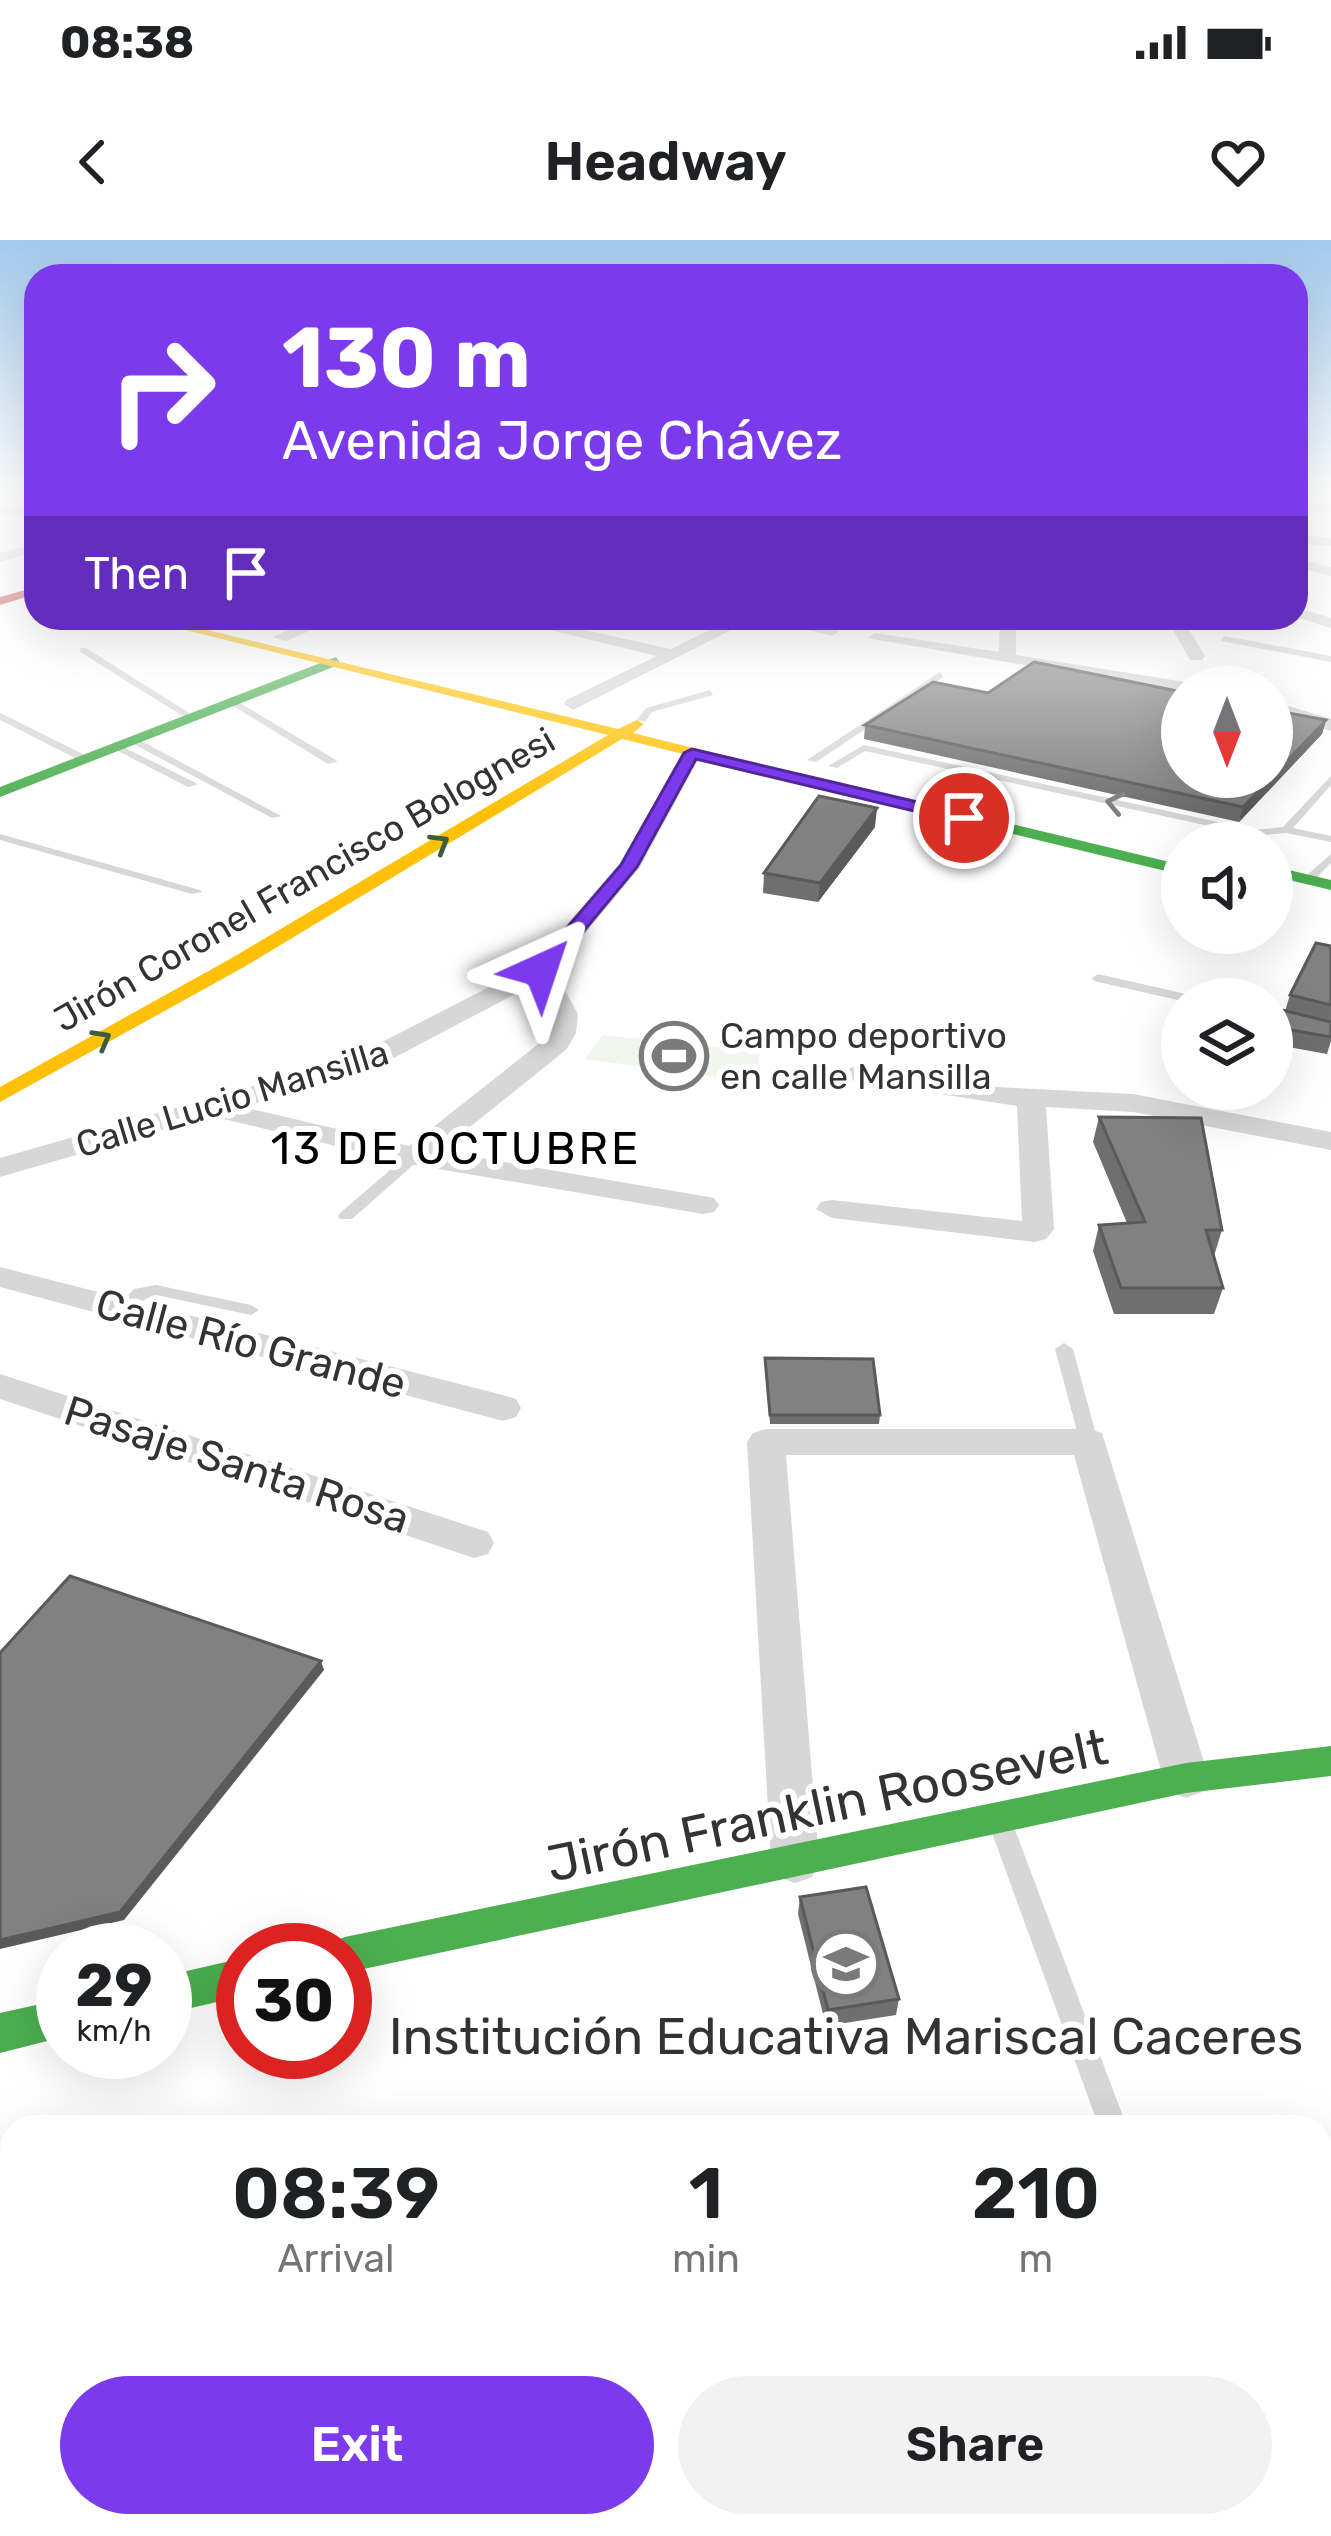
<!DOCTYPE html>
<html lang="en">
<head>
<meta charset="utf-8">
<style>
  body { margin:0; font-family:Rubik,sans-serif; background:#f2f2f2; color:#202124; height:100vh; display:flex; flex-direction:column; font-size:45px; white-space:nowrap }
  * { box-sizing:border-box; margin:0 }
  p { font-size:39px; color:#757577 }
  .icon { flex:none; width:66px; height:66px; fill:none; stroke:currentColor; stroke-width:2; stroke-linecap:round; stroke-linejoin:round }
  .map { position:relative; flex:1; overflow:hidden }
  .drawer { position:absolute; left:0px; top:1875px; width:1332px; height:423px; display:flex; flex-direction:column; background:#fff; border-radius:36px 36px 0 0; box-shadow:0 12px 48px #0002 }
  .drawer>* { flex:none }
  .hud { position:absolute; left:24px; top:24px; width:1284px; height:366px; border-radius:36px; box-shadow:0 12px 48px #0002; background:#7c3aed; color:#fff; overflow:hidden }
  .needle { width:78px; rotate:180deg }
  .controls { position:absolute; left:1161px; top:426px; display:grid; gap:24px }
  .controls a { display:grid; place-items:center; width:132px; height:132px; border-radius:50%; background:#fff; box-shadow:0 12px 48px #0002; font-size:60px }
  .speed { position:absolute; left:36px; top:1683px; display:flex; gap:24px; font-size:60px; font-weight:700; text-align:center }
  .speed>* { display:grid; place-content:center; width:156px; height:156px; border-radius:50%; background:#fff; box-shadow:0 12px 48px #0002; line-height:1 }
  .speed small { font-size:30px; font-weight:400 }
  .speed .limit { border:18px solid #d22; background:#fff; color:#111 }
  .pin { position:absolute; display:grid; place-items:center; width:102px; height:102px; color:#fff; margin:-51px; border:6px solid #fff; border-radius:50%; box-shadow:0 3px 12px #0007 }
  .me { position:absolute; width:132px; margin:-66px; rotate:42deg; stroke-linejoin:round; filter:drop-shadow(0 0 9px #0008) }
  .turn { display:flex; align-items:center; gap:42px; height:252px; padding:0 60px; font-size:54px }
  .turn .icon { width:156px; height:156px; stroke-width:2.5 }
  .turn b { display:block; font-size:84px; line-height:102px }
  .then { display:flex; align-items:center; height:114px; padding:0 60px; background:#0003; gap:24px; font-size:45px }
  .eta { display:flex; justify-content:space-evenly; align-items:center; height:204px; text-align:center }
  .eta b { font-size:72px; font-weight:600; line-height:84px }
  .button { display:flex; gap:24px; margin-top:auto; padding:24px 60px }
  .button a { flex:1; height:138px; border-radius:72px; background:#7c3aed; color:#fff; font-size:48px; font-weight:600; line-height:138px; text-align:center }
  .button a+a { background:#f2f2f2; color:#202124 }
  .status { display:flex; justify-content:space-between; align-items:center; height:84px; padding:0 60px; background:#fff; direction:ltr }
  .status svg { height:33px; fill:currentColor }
  header { display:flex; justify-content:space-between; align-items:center; height:156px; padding:0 60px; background:#fff; font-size:54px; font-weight:600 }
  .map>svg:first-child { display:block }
</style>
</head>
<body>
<div class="status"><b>08:38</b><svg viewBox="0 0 49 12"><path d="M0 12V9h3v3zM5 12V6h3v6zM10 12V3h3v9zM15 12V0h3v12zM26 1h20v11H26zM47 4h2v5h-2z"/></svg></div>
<header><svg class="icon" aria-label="back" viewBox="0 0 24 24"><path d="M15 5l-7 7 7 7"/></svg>Headway<svg class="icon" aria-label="heart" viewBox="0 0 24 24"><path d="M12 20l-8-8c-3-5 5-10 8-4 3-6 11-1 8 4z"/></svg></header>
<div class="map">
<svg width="1331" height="2296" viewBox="0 0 1331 2296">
  <rect width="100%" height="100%" fill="#fff"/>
  <path fill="#f1f5ed" d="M603,795L760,812L756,842L585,819Z"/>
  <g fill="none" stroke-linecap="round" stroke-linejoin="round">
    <path fill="#d7d7d7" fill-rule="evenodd" d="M1224,396L1331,416V422L1221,401Z
      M80,408H86L197,478L189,480L80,412Z
      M940,432L943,437L816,522L807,520Z
      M710,450L713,455L652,472L645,482L637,480L646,468Z
      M233,459L336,520L337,522L328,524L230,464Z
      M0,473L89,517L90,519L81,521L0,480Z
      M130,498H136L281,576L272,578L130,502Z
      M117,504L196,543L197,545L188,547L114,509L112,507Z
      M864,505L1255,590L1283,587L1331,536V545L1293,588L1331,596V602L1286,593L1255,596L865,511L837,528L828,526Z
      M0,594L200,650L202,652L192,654L0,600Z
      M1331,614V623L1312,642H1304V638Z
      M1098,734L1195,756L1196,759L1182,761L1094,741L1092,738Z
      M415,911L420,913V919L352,979H340L338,976L340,973L410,913Z
      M156,1045L251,1065L259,1070L251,1075L156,1055C141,1058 136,1071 122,1074L114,1069L134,1049Z
      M1064,1103L1073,1109L1098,1202L1089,1209L1080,1202L1055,1109Z
      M1000,1571L1008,1575L1012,1582L1127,1887H1099L988,1582L992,1575Z
      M644,2286H709L705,2296H640Z"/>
    <path fill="#d7d7d7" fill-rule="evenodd" d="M1296,262L1331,265V273L1296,270Z
      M0,265L36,272V280L0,273Z
      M1296,295L1331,298V306L1296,303Z
      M36,304V312L0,322V313Z
      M1296,318L1331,327V336L1296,327Z
      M1296,367L1331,378V388L1296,377Z
      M316,378H339L286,401L272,397Z
      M500,378H530L671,409L734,378H755L573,470L564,464L566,460L657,416Z
      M760,378H792L840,391L832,396Z
      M1000,378H1016V415L1185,442L1194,447H1182V452L867,398L875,393L999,412Z
      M1166,378H1182L1205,416L1202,420H1190Z
      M1272,461L1331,479V491L1272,473Z
      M685,509L702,513L640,627L554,731L578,774L576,793L567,809L440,911L703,956L714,958L719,965L714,972L703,974L415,925L211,876L0,937V918L351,818L532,725L619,624ZM536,743L551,774L546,798L409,906L243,867L371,830Z
      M860,826L998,847L1133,854L1331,892V910L1133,872L1046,867L1054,989L1046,999L1035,1002L832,978L816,969L821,962L832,960L1022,981L1017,866L850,840L846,834L850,828Z
      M0,1027L503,1155L516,1159L521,1168L516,1177L503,1181L0,1047Z
      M0,1134L488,1292L494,1303L488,1314L474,1318L0,1159Z
      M766,1189H1089L1102,1193L1209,1538L1202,1552L1186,1558L1170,1552L1163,1538L1074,1215H786L819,1621L812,1637L795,1643L778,1637L771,1621L747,1202L753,1193Z"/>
    <path fill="#4caf50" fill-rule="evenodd" d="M336,417L341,424L0,557V547Z
      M941,567L1182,625V635L935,575V569Z
      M1272,626L1331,640V650L1272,636Z
      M1331,1506V1536L1186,1553L345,1733V1710H328L332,1702L345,1697L1186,1523Z
      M243,1718V1756L165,1774V1736Z
      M63,1759V1797L0,1813V1773Z"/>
    <path fill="#ffc107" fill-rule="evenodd" d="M137,378H158L618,489L637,480L644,484L633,493L949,572L941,577L622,499L244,727L0,862V847L230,719L608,495Z"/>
    <path fill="#c62828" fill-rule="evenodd" d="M36,347V354L0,365V357Z"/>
  </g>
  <path fill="#6f6f6f" d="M988,453L1326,480L1322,494L1239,582L864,499L865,485Z
    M875,587L818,662L763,653L764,633Z
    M1331,706V801L1327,814L1272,804L1274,787L1285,771L1290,755Z
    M1099,877L1222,990L1214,1016L1223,1048L1214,1074H1114L1093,1011L1099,985L1127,983L1093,902Z
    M765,1118L880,1175L879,1184H770Z
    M800,1657L899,1759L896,1775L826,1786L798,1674Z"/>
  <path fill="#5a5a5a" d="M1326,480L1322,494L1239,582L1243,567Z
    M877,568L875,587L818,662L820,643Z
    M321,1421L324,1430L124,1680L0,1709V1700Z
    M12,2257V2286H20L13,2296H0V2273Z"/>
  <path fill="#818181" stroke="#5a5a5a" stroke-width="3" d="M1034,422L1182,452V537H1272L1243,567L865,485L933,442L988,453Z
    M1272,470L1326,480L1272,537Z
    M819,556L877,568L820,643L764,633Z
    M1316,703L1331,706V765L1290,755Z
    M1282,770L1331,782V797L1274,787Z
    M1099,877L1201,878L1222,990H1206L1223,1048H1121L1099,985L1145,982Z
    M765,1118L873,1119L880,1175H770Z
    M70,1336L321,1421L120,1672L0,1700V1413Z
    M866,1647L899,1759L828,1770L800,1657Z
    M12,2069V2257L0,2273V2082Z"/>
  <defs><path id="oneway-chevron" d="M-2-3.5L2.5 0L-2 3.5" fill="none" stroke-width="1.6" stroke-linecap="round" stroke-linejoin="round" transform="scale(3)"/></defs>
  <use stroke="#7d7d7d" href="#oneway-chevron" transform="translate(1115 563) rotate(-168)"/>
  <g stroke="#3c5e3d">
    <use href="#oneway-chevron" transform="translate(440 603) rotate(-31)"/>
    <use href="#oneway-chevron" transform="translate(102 799) rotate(-29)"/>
  </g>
  <linearGradient id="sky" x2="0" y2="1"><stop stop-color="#a3caec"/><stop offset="0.44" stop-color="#fff"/><stop offset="1" stop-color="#fff" stop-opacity="0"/></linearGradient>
  <rect width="1331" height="572" fill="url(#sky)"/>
  <path fill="#7c3aed" stroke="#51269a" stroke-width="3" d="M692,509L964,573L972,578L964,583L696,519L637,627L548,734H534V726L621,625L684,513Z"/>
  <defs>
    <g id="stadium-ring" transform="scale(3.45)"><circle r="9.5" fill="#fff" stroke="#7a7a7a" stroke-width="1.5"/><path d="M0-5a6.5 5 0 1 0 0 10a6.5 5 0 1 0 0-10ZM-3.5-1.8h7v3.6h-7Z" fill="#7a7a7a"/></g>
    <g id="school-ring" transform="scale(3.45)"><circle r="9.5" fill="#fff" stroke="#7a7a7a" stroke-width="1.5"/><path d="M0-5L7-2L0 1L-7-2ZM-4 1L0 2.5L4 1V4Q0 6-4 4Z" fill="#7a7a7a"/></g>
  </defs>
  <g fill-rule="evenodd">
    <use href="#stadium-ring" x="674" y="816"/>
    <use href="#school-ring" x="846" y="1724"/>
  </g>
  <g text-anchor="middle" stroke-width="12" stroke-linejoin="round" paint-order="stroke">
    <g font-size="36" fill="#333" stroke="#fff">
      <text transform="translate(304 639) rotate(-30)" y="13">Jirón Coronel Francisco Bolognesi</text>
      <text transform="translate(232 858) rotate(-17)" y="13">Calle Lucio Mansilla</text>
    </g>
    <g font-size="36" fill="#333" stroke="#fff" text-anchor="start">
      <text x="720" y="808">Campo deportivo<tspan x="720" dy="41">en calle Mansilla</tspan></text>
    </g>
    <g font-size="42" fill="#333" stroke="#fff">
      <text transform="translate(251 1103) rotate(15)" y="15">Calle Río Grande</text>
      <text transform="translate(237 1224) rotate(18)" y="15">Pasaje Santa Rosa</text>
    </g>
    <g font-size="45" letter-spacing="3" fill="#000" stroke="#fff">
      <text x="456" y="924">13 DE OCTUBRE</text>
    </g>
    <g font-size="51" fill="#333" stroke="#fff">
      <text transform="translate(827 1565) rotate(-12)" y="18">Jirón Franklin Roosevelt</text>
    </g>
    <g font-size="51" fill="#333" stroke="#fff">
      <text x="846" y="1814">Institución Educativa Mariscal Caceres</text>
    </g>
  </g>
</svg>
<div class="controls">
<a><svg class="needle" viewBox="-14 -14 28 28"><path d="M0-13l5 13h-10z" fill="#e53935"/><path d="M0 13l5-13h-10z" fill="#757577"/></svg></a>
<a><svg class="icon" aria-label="sound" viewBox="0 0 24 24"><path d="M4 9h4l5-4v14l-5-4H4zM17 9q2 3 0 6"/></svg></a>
<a><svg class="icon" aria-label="layers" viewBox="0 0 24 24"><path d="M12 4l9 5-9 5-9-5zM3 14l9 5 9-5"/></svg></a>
</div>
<div class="speed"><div>29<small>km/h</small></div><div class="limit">30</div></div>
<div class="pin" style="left:964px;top:578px;background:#d93025"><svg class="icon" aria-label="arrive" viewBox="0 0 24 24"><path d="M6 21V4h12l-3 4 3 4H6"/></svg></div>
<svg class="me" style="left:541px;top:730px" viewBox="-20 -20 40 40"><path d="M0-17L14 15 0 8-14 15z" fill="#7c3aed" stroke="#fff" stroke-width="4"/></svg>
<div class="hud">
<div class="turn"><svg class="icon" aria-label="right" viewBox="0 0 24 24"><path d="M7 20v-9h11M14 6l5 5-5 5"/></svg><div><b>130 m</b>Avenida Jorge Chávez</div></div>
<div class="then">Then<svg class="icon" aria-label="arrive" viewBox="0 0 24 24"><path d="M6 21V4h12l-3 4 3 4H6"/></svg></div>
</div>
<section class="drawer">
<div class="eta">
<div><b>08:39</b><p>Arrival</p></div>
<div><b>1</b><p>min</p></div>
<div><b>210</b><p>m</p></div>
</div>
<div class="button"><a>Exit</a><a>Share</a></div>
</section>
</div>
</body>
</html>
